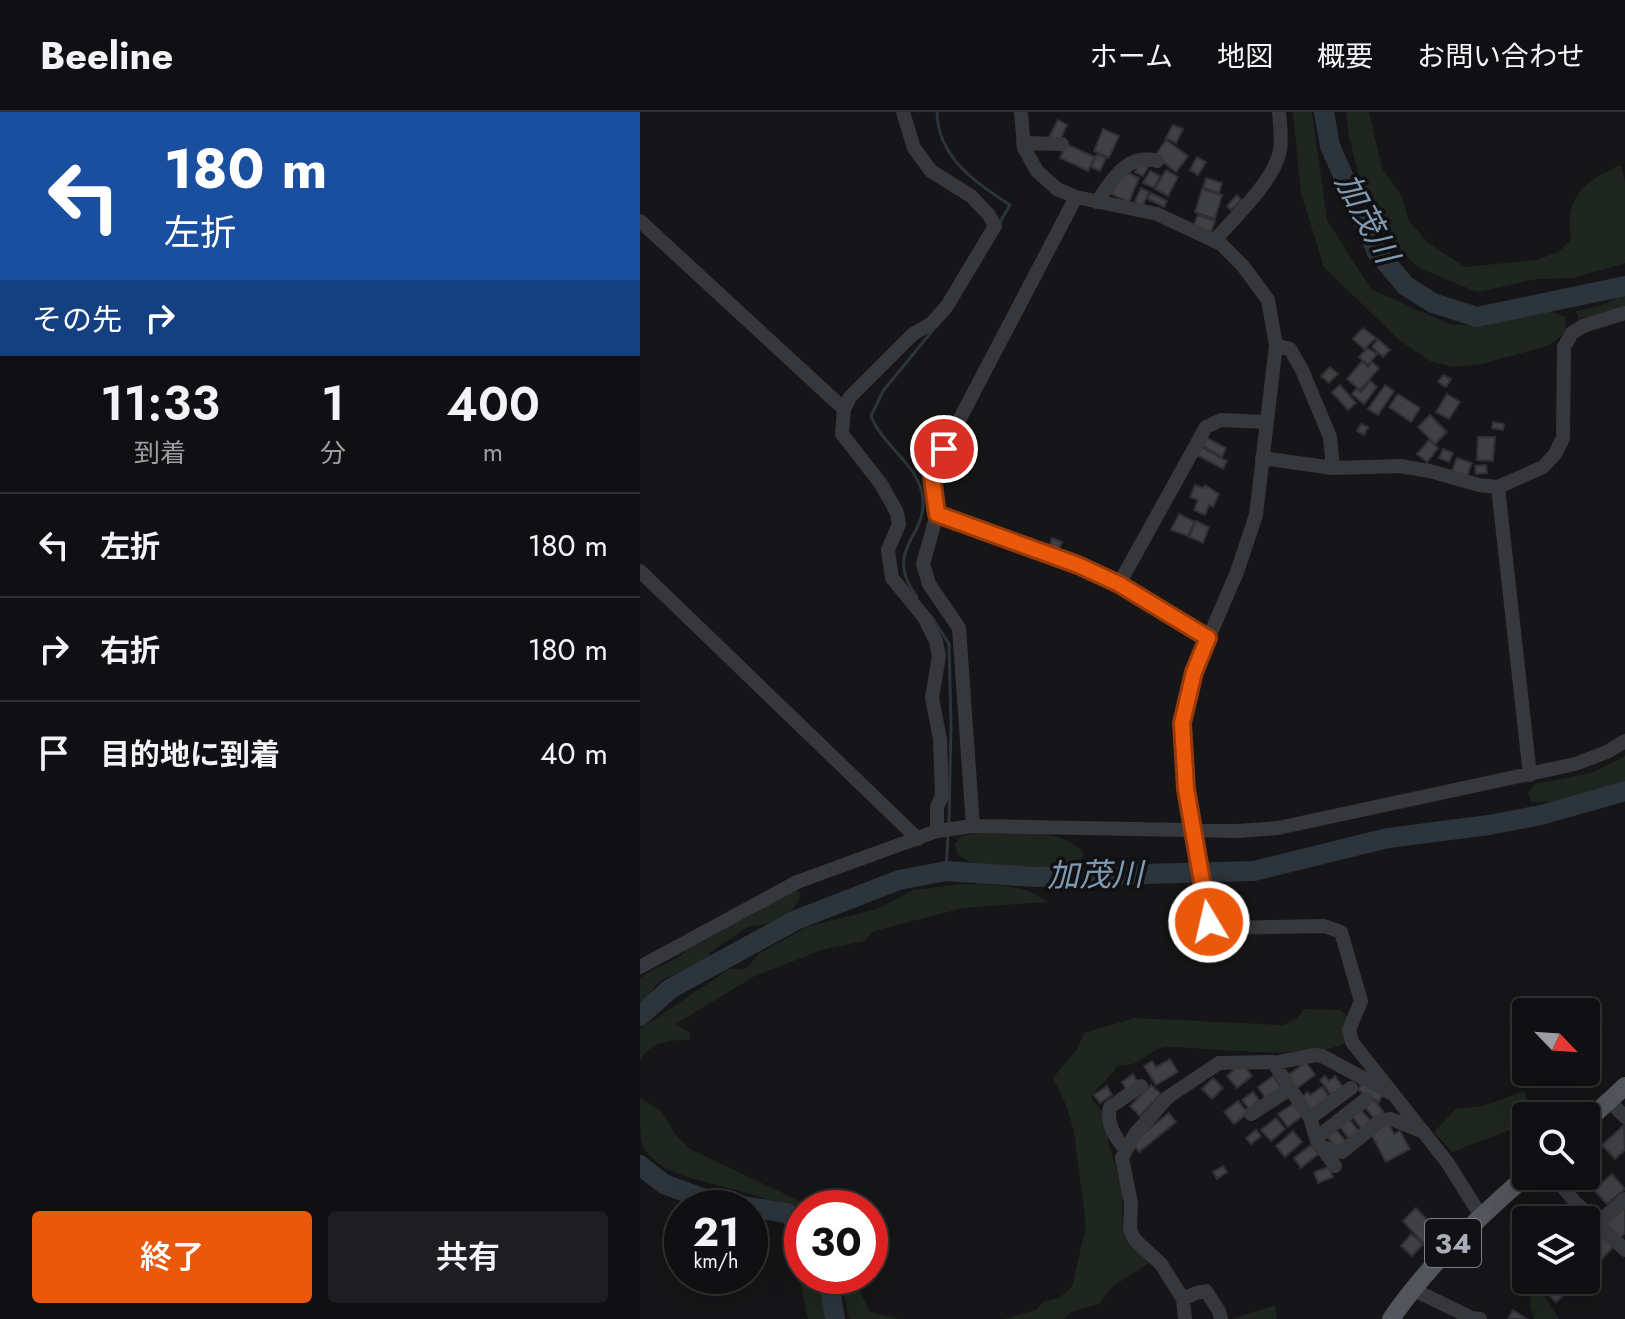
<!DOCTYPE html>
<html lang="ja">
<head>
<meta charset="utf-8">
<style>
  body { margin:0; font-family:Jost,"Noto Sans JP",sans-serif; background:#1e1e20; color:#f1f3f6; height:100vh; display:flex; flex-direction:column; font-size:30px; white-space:nowrap }
  * { box-sizing:border-box; margin:0 }
  p { font-size:26px; color:#9c9d9f }
  .icon { flex:none; width:44px; height:44px; fill:none; stroke:currentColor; stroke-width:2; stroke-linecap:round; stroke-linejoin:round }
  .map { position:relative; flex:1; overflow:hidden }
  .details { display:flex; flex-direction:column; background:#101012; width:640px }
  .details>* { flex:none }
  .guide { background:#1a4fa0; color:#fff; overflow:hidden }
  .needle { width:52px; rotate:115deg }
  .fabs { position:absolute; left:872px; top:886px; display:grid; gap:16px }
  .fabs a { display:grid; place-items:center; width:88px; height:88px; border-radius:8px; background:#101012; box-shadow:0 8px 32px #0002,0 0 0 2px #303032; font-size:40px }
  .speed { position:absolute; left:24px; top:1078px; display:flex; gap:16px; font-size:40px; font-weight:700; text-align:center }
  .speed>* { display:grid; place-content:center; width:104px; height:104px; border-radius:50%; background:#101012; box-shadow:0 8px 32px #0002,0 0 0 2px #303032; line-height:1 }
  .speed small { font-size:20px; font-weight:400 }
  .speed .limit { border:12px solid #d22; background:#fff; color:#111 }
  .pin { position:absolute; display:grid; place-items:center; width:68px; height:68px; color:#fff; margin:-34px; border:4px solid #fff; border-radius:50%; box-shadow:0 2px 8px #0007 }
  .me { position:absolute; width:88px; margin:-44px; rotate:351deg; stroke-linejoin:round; filter:drop-shadow(0 0 6px #0008) }
  .turn { display:flex; align-items:center; gap:28px; height:168px; padding:0 32px; font-size:36px }
  .turn .icon { width:104px; height:104px; stroke-width:2.5 }
  .turn b { display:block; font-size:56px; line-height:68px }
  .then { display:flex; align-items:center; height:76px; padding:0 32px; background:#0003; gap:16px; font-size:30px }
  .eta { display:flex; justify-content:space-evenly; align-items:center; height:136px; text-align:center }
  .eta b { font-size:48px; font-weight:600; line-height:56px }
  .button { display:flex; gap:16px; margin-top:auto; padding:16px 32px }
  .button a { flex:1; height:92px; border-radius:8px; background:#ea580c; color:#fff; font-size:32px; font-weight:600; line-height:92px; text-align:center }
  .button a+a { background:#1e1e20; color:#f1f3f6 }
  ul { padding:0; list-style:none }
  li { display:flex; align-items:center; gap:24px; height:104px; padding:0 32px; border-top:2px solid #303032 }
  li div { flex:1 }
  li b { display:block; font-size:30px }
  li em { font-style:normal }
  header { display:flex; align-items:center; gap:48px; box-sizing:border-box; height:112px; padding:0 40px; background:#101012; border-bottom:2px solid #303032 }
  header strong { font-size:38px }
  nav { display:flex; gap:44px; margin-inline-start:auto; font-size:28px }
  main { display:flex; flex:1; min-height:0 }
  .map>svg:first-child { display:block }
</style>
</head>
<body>
<header>
<strong>Beeline</strong>
<nav><a>ホーム</a><a>地図</a><a>概要</a><a>お問い合わせ</a></nav>
</header>
<main>
<section class="details">
<div class="guide">
<div class="turn"><svg class="icon" aria-label="left" viewBox="0 0 24 24"><path d="M17 20v-9H6M10 6l-5 5 5 5"/></svg><div><b>180 m</b>左折</div></div>
<div class="then">その先<svg class="icon" aria-label="right" viewBox="0 0 24 24"><path d="M7 20v-9h11M14 6l5 5-5 5"/></svg></div>
</div>
<div class="eta">
<div><b>11:33</b><p>到着</p></div>
<div><b>1</b><p>分</p></div>
<div><b>400</b><p>m</p></div>
</div>
<ul>
<li><svg class="icon" aria-label="left" viewBox="0 0 24 24"><path d="M17 20v-9H6M10 6l-5 5 5 5"/></svg><div><b>左折</b></div><em>180 m</em></li>
<li><svg class="icon" aria-label="right" viewBox="0 0 24 24"><path d="M7 20v-9h11M14 6l5 5-5 5"/></svg><div><b>右折</b></div><em>180 m</em></li>
<li><svg class="icon" aria-label="arrive" viewBox="0 0 24 24"><path d="M6 21V4h12l-3 4 3 4H6"/></svg><div><b>目的地に到着</b></div><em>40 m</em></li>
</ul>
<div class="button"><a>終了</a><a>共有</a></div>
</section>
<div class="map">
<svg width="985" height="1207" viewBox="0 0 985 1207">
  <rect width="100%" height="100%" fill="#161618"/>
  <path fill="#1e261f" d="M653,0H672L687,108L731,177L809,212L846,214L879,201L906,198L925,205L926,220L910,233L842,252L813,255L790,249L759,228L684,155L661,81Z
    M706,0H729L742,56L762,85L769,109L787,130L824,155L897,148L918,140L931,128C924,85 944,69 981,53L985,70V151L934,166L897,167L837,180L779,156L745,125L722,75L709,25Z
    M985,182V196L938,207L936,199L963,193Z
    M985,644V669L911,690H891L888,681L895,672L951,661Z
    M356,719C384,722 427,717 444,742L438,751L422,757L399,758L329,750L317,742L315,732L321,724Z
    M322,772C349,773 386,771 407,790L323,796L234,819L225,829L181,838L113,865L36,912L50,921V928C28,928 14,929 0,947V917L89,857H105L120,841L167,815L240,796L273,778Z
    M155,778L160,780L159,790L139,810L108,815L69,841L70,848L24,867L16,873L0,897V866C15,854 33,851 47,838Z
    M664,897L701,898L708,905V929C677,951 569,935 528,935C514,935 507,946 495,951C491,953 482,953 477,954C470,967 459,972 451,985L467,1006L468,1029L483,1080L482,1111L487,1131L512,1149L472,1175L459,1192L431,1200L423,1207H365L396,1198L404,1189L419,1186L432,1175L446,1114L434,1019L426,993L413,966L438,936L444,921L495,906L643,913L657,906Z
    M884,979L894,1004H886V1012L812,1040L794,1020L816,997L842,994Z
    M0,986L21,999L37,1025L52,1038L174,1096H162V1111C126,1067 18,1080 1,1029C0,1017 0,999 0,986Z
    M162,1164H177L184,1171L187,1207H168L160,1169Z
    M200,1164H213L230,1200L259,1207H209Z
    M891,1178L903,1181L919,1207H894L890,1194Z
    M635,1193L637,1207H592Z"/>
  <g fill="none" stroke-linecap="round" stroke-linejoin="round">
    <path stroke="#2c353c" stroke-width="3" d="M297,0C298,46 335,70 370,93L360,110
      M277,485C242,438 286,427 283,387C280,353 243,335 231,304L243,279L293,218
      M291,504L309,532L311,613L309,711
      M306,759L308,723"/>
    <path stroke="#2c353c" stroke-width="20" d="M684,0L690,34L737,140L766,174L793,191L837,205L985,174
      M0,904L30,877L156,808L259,768L306,759L395,765L614,759L748,726L849,713L901,703L985,679
      M0,1053L24,1072L70,1089L147,1101L162,1116
      M188,1164L195,1207"/>
  </g>
  <path fill="#404145" stroke="#303034" stroke-width="2" d="M418,8L427,13L419,30L409,25Z
    M533,13L543,17L536,31L526,26Z
    M463,17L479,24L469,46L454,39Z
    M526,28L548,44L536,60L515,44Z
    M426,32L455,45L448,59L420,46Z
    M457,42L466,46L460,59L451,55Z
    M557,45L566,50L558,63L550,58Z
    M500,51L508,55L503,64L495,60Z
    M482,58L499,66L489,90L471,82Z
    M526,58L538,65L528,84L515,77Z
    M510,59L520,64L514,76L503,71Z
    M566,66L582,71L579,81L563,76Z
    M501,76L509,80L502,95L494,91Z
    M562,77L582,83L575,107L555,100Z
    M511,81L527,89L524,95L508,87Z
    M597,83L601,88L591,98L587,94Z
    M558,103L575,109L571,120L554,113Z
    M723,216L736,226L724,237L713,227Z
    M738,227L750,238L743,245L732,235Z
    M727,236L737,242L728,253L719,245Z
    M722,249L728,255L732,250L739,256L720,278L707,267Z
    M690,255L698,262L689,271L681,264Z
    M803,263L811,267L806,275L798,270Z
    M730,269L737,275L724,292L712,282L716,277L721,280Z
    M700,273L716,291L708,298L692,280Z
    M745,273L754,279L738,303L728,297Z
    M758,282L780,296L771,310L749,295Z
    M807,282L820,290L809,307L796,300Z
    M790,303L807,320L795,332L778,315Z
    M853,310L864,312L863,318L852,316Z
    M721,312L728,315L724,323L717,319Z
    M838,325H855L853,349L837,348Z
    M567,326L586,336L582,345L563,334Z
    M789,328L798,336L787,350L777,342Z
    M561,335L587,349L583,357L557,343Z
    M803,337L813,341L809,350L799,346Z
    M817,346L832,351L827,364L812,359Z
    M846,353L847,361L836,362L835,354Z
    M555,373L563,376L565,373L579,382L573,395L569,393L565,403L554,398L558,388L550,385Z
    M539,402L555,410L548,424L531,418Z
    M556,409L569,415L563,431L549,425Z
    M412,426L422,430L418,439L409,435Z
    M530,947L538,960L516,973L504,954L512,949L516,955Z
    M666,950L675,963L657,976L648,963Z
    M602,951L612,964L597,976L587,964Z
    M493,962L498,971L487,979L482,970Z
    M633,964L641,976L626,987L618,975Z
    M685,964L689,969L695,964L703,975L691,983L680,968Z
    M573,966L583,976L572,987L562,977Z
    M722,970L743,982L739,990L718,978Z
    M511,973L521,982L500,1004L490,994Z
    M467,974L472,983L460,991L454,983Z
    M682,975L689,985L669,999L660,986L668,980L670,983Z
    M613,980L619,988L609,997L602,988Z
    M734,988L744,1000L734,1007L725,995Z
    M598,989L608,1001L594,1012L584,1000Z
    M653,992L662,1004L648,1015L638,1002Z
    M721,998L731,1009L722,1017L712,1005Z
    M529,1001L536,1010L499,1040L492,1031Z
    M636,1006L645,1017L631,1029L621,1018Z
    M709,1007L719,1019L709,1027L700,1015Z
    M748,1010L754,1022L760,1019L770,1037L746,1050L730,1020Z
    M984,1013L985,1038L975,1047L962,1033Z
    M616,1018L621,1024L611,1032L606,1026Z
    M696,1018L706,1029L697,1037L687,1025Z
    M653,1019L662,1030L645,1045L636,1034Z
    M671,1033L678,1042L661,1056L654,1046Z
    M583,1054L587,1060L577,1067L573,1060Z
    M689,1055L693,1065L678,1071L674,1060Z
    M972,1062L985,1077L967,1092L954,1078Z
    M985,1095V1121L979,1127L966,1112Z
    M776,1096L797,1118L783,1131L763,1109Z
    M771,1122L783,1132L772,1144L761,1134Z
    M964,1124L974,1134L962,1147L952,1137Z
    M949,1139L960,1149L946,1162V1142Z
    M917,1168L929,1178L916,1190L905,1179Z
    M922,1168H940L931,1177Z
    M873,1198L887,1207H868Z"/>
  <g fill="none" stroke-linecap="round" stroke-linejoin="round">
    <path stroke="#37383d" stroke-width="14" d="M263,0L274,36L291,59L331,84L349,103L355,114L307,194L292,211L273,222L210,285L204,297L202,322L241,372L257,401L259,412L248,438L252,466L284,505L296,529L299,544L292,586L300,627L302,684L297,695V719
      M381,0L384,36L397,59L417,77L436,85L517,102L581,132L603,154L628,188L636,233L616,403L597,460L554,560L542,611L546,677L569,810L581,816L684,814L701,820L721,889L709,918L712,930L807,1050L841,1104
      M383,31L422,32
      M457,90C471,69 487,40 517,49
      M0,109L204,297
      M574,129C594,106 635,68 640,38C642,26 640,12 639,0
      M636,233L650,237L662,258L690,325L693,356
      M622,346L693,356L760,354L790,359L839,373L858,375L903,355L915,342L923,326L924,235L932,221L943,214L985,201
      M858,375L890,663
      M297,402L438,453L479,472L568,526
      M0,459L278,727
      M479,472L566,315L581,308L627,310
      M333,714L319,516L289,472L283,452L297,402L292,365L304,337L436,85
      M0,855L157,770L297,719L333,714L598,719L638,716L935,652L967,640L985,629
      M633,950L670,1006L677,1029L695,1054
      M969,989L985,1005
      M611,1002L650,977
      M670,1006L711,976
      M676,1024L683,1021L726,987
      M682,1035L702,1040L740,1009L751,1007L784,1020
      M485,1037C475,1025 466,1012 470,995L501,974
      M914,1064L934,1089L985,1138
      M946,1122L985,1087
      M772,1177L832,1206L840,1207
      M543,1187L545,1207
      M581,1207L579,1199L566,1179L556,1181L543,1187L521,1152L494,1127L490,1117L491,1091L482,1046L495,1022L528,985L579,951L639,950L676,943L682,944L749,980"/>
    <path stroke="#53555c" stroke-width="18" d="M946,1010L985,974
      M751,1207C789,1152 836,1108 886,1064"/>
  </g>
  <g fill="none" stroke-linecap="round" stroke-linejoin="round">
    <g stroke="#983908" stroke-width="20">
      <path id="route" d="M304,337L292,365L297,402L438,453L479,472L568,526L554,560L542,611L546,677L569,810"/>
    </g>
    <use href="#route" stroke="#ea580c" stroke-width="14"/>
  </g>
  <g text-anchor="middle" stroke-width="7" stroke-linejoin="round" paint-order="stroke">
    <rect fill="#111113" stroke="#7b7e86" stroke-width="2" x="785" y="1107" width="56" height="48" rx="6"/>
    <g font-size="28" font-weight="bold" fill="#a8adb8">
      <text x="813" y="1141">34</text>
    </g>
    <g font-size="32" font-style="italic" fill="#7f9bb3" stroke="#111113">
      <text transform="translate(727 106) rotate(62)" y="11">加茂川</text>
      <text transform="translate(455 763) rotate(-1)" y="11">加茂川</text>
    </g>
  </g>
</svg>
<div class="fabs">
<a><svg class="needle" viewBox="-14 -14 28 28"><path d="M0-13l5 13h-10z" fill="#e53935"/><path d="M0 13l5-13h-10z" fill="#9c9d9f"/></svg></a>
<a><svg class="icon" aria-label="search" viewBox="0 0 24 24"><circle cx="10" cy="10" r="6"/><path d="M15 15l6 6"/></svg></a>
<a><svg class="icon" aria-label="layers" viewBox="0 0 24 24"><path d="M12 4l9 5-9 5-9-5zM3 14l9 5 9-5"/></svg></a>
</div>
<div class="speed"><div>21<small>km/h</small></div><div class="limit">30</div></div>
<div class="pin" style="left:304px;top:337px;background:#d93025"><svg class="icon" aria-label="arrive" viewBox="0 0 24 24"><path d="M6 21V4h12l-3 4 3 4H6"/></svg></div>
<svg class="me" style="left:569px;top:810px" viewBox="-20 -20 40 40"><circle r="17" fill="#ea580c" stroke="#fff" stroke-width="3"/><path d="M0-11L8 9 0 5-8 9z" fill="#fff"/></svg>
</div>
</main>
</body>
</html>
